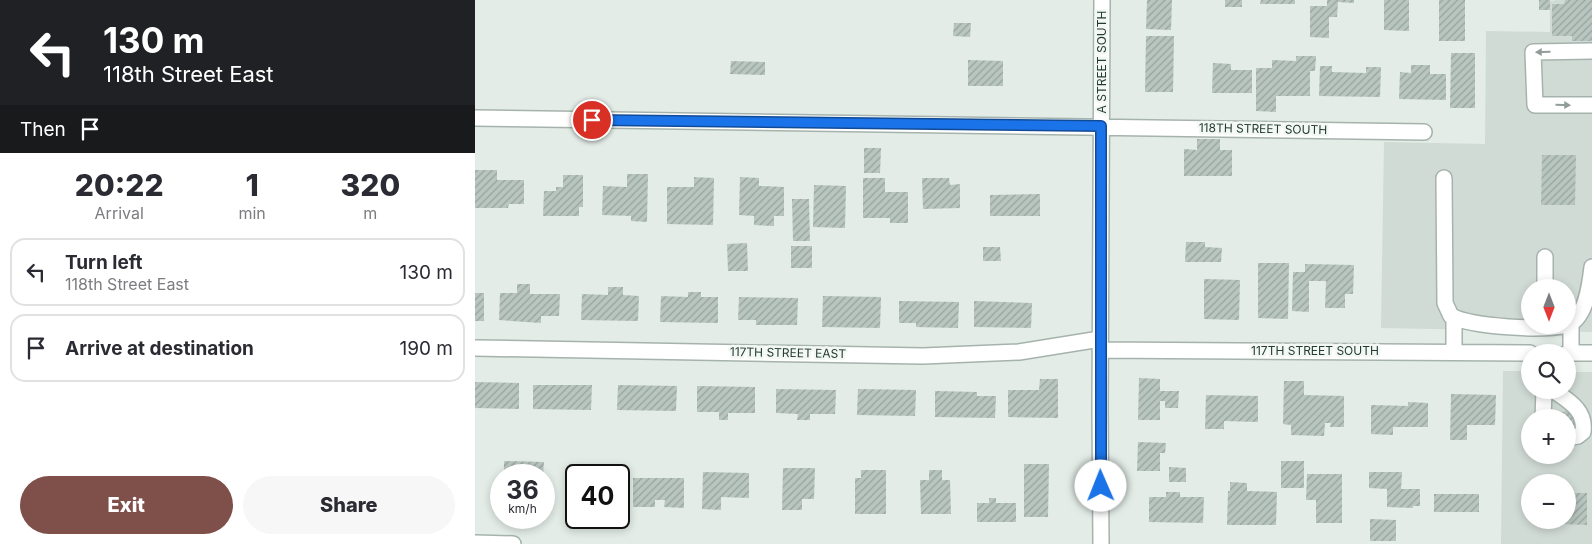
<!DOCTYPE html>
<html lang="en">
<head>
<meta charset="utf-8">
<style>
  body { margin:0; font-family:Inter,sans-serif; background:#f7f7f7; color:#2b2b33; height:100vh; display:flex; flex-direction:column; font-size:19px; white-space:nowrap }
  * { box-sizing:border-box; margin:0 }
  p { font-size:16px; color:#7c7c81 }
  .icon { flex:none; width:28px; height:28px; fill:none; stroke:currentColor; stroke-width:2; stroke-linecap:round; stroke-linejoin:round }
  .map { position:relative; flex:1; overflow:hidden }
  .drawer { display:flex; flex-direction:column; background:#fff; width:475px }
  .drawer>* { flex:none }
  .banner { background:#202124; color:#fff; overflow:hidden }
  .needle { width:32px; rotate:180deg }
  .fabs { position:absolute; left:1046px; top:279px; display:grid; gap:10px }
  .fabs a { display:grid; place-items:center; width:55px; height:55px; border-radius:50%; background:#fff; box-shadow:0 2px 8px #0003; font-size:25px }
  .speed { position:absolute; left:15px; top:464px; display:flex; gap:10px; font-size:25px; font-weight:700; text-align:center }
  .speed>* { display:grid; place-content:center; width:65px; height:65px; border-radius:50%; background:#fff; box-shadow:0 2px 8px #0003; line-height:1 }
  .speed small { font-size:12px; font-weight:400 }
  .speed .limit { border:2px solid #111; border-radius:8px; background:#fff; color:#111 }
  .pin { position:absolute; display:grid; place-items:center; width:42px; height:42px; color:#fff; margin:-21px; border:2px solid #fff; border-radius:50%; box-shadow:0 1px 5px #0007 }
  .me { position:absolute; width:55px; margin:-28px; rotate:359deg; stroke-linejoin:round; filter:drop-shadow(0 0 4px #0008) }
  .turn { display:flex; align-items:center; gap:18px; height:105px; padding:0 20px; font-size:22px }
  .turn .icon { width:65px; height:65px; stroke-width:2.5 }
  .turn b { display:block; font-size:35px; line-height:42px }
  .then { display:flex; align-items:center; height:48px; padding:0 20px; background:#0003; gap:10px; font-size:19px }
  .eta { display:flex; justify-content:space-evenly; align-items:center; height:85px; text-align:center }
  .eta b { font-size:30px; font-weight:800; line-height:35px }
  .cta { display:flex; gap:10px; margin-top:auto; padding:10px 20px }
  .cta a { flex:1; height:58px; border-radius:30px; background:#7f4f4a; color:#fff; font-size:20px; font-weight:800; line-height:58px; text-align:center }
  .cta a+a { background:#f7f7f7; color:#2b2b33 }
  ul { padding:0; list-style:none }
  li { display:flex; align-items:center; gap:15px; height:68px; margin:0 10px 8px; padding:0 10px; border:2px solid #e1e1e2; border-radius:15px }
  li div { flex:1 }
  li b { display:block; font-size:19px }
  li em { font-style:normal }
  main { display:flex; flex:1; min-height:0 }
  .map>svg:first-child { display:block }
</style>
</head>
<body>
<main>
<section class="drawer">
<div class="banner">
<div class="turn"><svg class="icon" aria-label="left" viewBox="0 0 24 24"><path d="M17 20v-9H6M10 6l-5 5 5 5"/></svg><div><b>130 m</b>118th Street East</div></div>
<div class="then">Then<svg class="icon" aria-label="arrive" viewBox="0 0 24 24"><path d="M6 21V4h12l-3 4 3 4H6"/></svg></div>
</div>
<div class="eta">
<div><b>20:22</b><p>Arrival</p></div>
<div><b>1</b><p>min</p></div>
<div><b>320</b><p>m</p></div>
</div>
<ul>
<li><svg class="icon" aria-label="left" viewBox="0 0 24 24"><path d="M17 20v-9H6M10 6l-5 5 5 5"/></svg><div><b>Turn left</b><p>118th Street East</p></div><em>130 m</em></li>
<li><svg class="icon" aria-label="arrive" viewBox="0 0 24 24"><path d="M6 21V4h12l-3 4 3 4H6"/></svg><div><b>Arrive at destination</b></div><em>190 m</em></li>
</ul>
<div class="cta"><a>Exit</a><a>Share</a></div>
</section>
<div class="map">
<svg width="1117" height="544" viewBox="0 0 1117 544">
  <defs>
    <pattern id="building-hatch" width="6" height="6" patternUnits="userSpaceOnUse" patternTransform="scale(1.25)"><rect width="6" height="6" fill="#b9c6c0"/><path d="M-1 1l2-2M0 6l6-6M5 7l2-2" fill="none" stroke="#96a29d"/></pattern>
  </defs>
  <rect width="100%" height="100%" fill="#e3ece7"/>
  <path fill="#d1dbd6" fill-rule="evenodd" d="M1082,0H1117V332L906,328L909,142L1010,144L1011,31L1075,32V1ZM1055,288H1092V325H1055Z
    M1028,371H1055V390H1092L1093,372H1117V544H1026ZM1055,418H1092V455H1055ZM1055,482H1092V520H1055Z"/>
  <path fill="url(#building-hatch)" d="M672,0H697L696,30L671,29Z
    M750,0H767V7H750Z
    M786,0H820V4H785Z
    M852,0H879V3L863,2L862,17H854V38L835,37V6H852Z
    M909,0H934V31L909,30Z
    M964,0H990V41H964Z
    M1064,0H1075V10H1064Z
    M1090,0H1117V41H1097V36H1077V4H1089Z
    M479,23H496L495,37L478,36Z
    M671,36H699L698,92H670Z
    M976,53H1000V108H975Z
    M821,56H841L840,71H835V96H801V112L781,111V68H797V60L821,61Z
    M493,60L528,61V86H493Z
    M256,61L290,62V75L255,74Z
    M738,63L756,64V70H777V93H737Z
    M936,65H955V74H971V100L924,99L925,72L936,73Z
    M845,66H857V72L891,73V67H906L905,97L844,96Z
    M722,139H745V150H757V176H709V149L722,150Z
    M389,148H406L405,173H389Z
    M1067,155H1101L1100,205H1066Z
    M0,170H22V180H49V204H34L33,208H0Z
    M152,174H173L172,222L156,221V216L127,215L128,186L152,187Z
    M88,175H108V207H104V216H68L69,191H81V187H88Z
    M219,177L239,178L238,225L192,224V187H219Z
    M265,177L284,178V186L309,187V216H299V226L279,225V216L264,215Z
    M388,178H410V192H433V223H415V218H388Z
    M447,178H474L475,185L485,184V208L448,209Z
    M339,185L371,186L370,228L338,227Z
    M565,194V216H515V195Z
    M317,199H334L335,241H318Z
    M711,242H730V247L747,248L746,262H710Z
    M272,243L273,271H253L252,244Z
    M316,246H337V268H316Z
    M508,247H525L526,261H508Z
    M783,263H814L813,319L783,318Z
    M830,264L879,265L878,294H870V308H850L851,281H834V312L817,311L818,272H830Z
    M729,279L765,280L764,320L729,319Z
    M42,284H55V294H85L84,316H66V323L24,320L25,293H42Z
    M133,287H148V295L164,296L163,321L106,320L107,294L133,295Z
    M213,292H226V297H243V323L185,322L186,296L213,297Z
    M0,293H9V321H0Z
    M348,296L406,297L405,328L347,327Z
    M264,297L323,298L322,325H281V320H263Z
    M424,301L484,302L483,328L441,327V323H424Z
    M499,301L557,303L556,328L499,327Z
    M664,378L685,379V391H704L703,408H690V401H685V420H663Z
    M565,379H583V418L533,417V390H564Z
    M809,381H829V395L869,396V427H855L856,423H850L849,436L816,435V425L808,424Z
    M0,382L44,383V409L0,408Z
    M58,385H117L116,410L58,409Z
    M143,385L202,386L201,411L142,410Z
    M222,386L280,387V413H253V420H244V412H222Z
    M301,389L361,390L360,414H335V420H322L323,414L301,413Z
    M383,389L441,390L440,416L382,415Z
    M460,391L502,392V396H521L520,418L460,417Z
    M976,394L1021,395L1020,425H992V440H975Z
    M731,395L783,396V422L749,421V429H730Z
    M933,402L953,403V427H918V435L896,434V405L933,406Z
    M1096,410L1101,428L1092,430V418H1078L1077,415Z
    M663,442L691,443L690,453H685V471H662Z
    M29,461L69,462L68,475H29Z
    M806,461H829V488H806Z
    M94,464H145V475H101V495L94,494Z
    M549,464H574L573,517H549Z
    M694,467L711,468V482H694Z
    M308,468H340L339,499H327V510H307Z
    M386,470H411V514H380V478H386Z
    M454,470H467V480H475L476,514H446L445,480H454Z
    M228,472L274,473V498L246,497V510L227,509Z
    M894,472H927L926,489H945V506H938V508L912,507V489L894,488Z
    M832,474H867V523H841V500H831Z
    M158,478H209V508L189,507L190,500H180V507H158Z
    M755,482L772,483V491L802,492L801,525H752L753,491H755Z
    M691,492H705V497H729L728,523L674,522V497H691Z
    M1092,493H1112V525L1087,524V520H1092Z
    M959,494H1004V512H959Z
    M514,498H521V503H541V522H502V503H514Z
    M895,519L921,520V541H895Z"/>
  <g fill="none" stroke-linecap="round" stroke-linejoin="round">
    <g stroke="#a6b3ad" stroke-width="18">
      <path id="minor" d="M1117,51L1058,52L1060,105H1117
        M0,118L949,132
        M969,178L970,303L976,316C998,327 1068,331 1092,325
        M1070,257V288
        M979,317V352
        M1096,324V353
        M1092,325C1111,319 1115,284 1117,267
        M0,348L448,356L544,352L625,339
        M625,350L1055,353
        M1092,353H1117
        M1078,390C1094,401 1111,410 1108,432L1103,436L1092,438
        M1068,418L1069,390
        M0,543L38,544
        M626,544L625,409L627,0"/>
    </g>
    <use href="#minor" stroke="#fff" stroke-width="15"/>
  </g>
  <defs><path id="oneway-solid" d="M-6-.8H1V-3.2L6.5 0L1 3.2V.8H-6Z" transform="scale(1.25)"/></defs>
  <g fill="#929d99">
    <use href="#oneway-solid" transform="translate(1068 52) rotate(179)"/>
    <use href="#oneway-solid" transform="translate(1088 105) rotate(1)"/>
  </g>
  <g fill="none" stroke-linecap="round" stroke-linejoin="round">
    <g stroke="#114b97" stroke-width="12">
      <path id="route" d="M117,120L626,126V486"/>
    </g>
    <use href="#route" stroke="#1a73e8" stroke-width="9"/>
  </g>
  <g text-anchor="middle" stroke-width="5" stroke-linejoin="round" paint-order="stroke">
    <g font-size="12" fill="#243b33" stroke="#f3f8f5">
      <text transform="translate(627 62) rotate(-90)" y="4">A STREET SOUTH</text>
      <text transform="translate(788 129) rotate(1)" y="4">118TH STREET SOUTH</text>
      <text x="840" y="355">117TH STREET SOUTH</text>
      <text transform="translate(313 353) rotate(1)" y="4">117TH STREET EAST</text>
    </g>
  </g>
</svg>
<div class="fabs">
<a><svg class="needle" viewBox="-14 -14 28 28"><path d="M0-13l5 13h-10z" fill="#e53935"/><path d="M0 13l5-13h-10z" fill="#7c7c81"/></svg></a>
<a><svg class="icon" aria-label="search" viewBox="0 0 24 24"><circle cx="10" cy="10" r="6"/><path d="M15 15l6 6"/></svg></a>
<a>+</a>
<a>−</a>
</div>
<div class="speed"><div>36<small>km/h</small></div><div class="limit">40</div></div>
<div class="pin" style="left:117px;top:120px;background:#d93025"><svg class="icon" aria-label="arrive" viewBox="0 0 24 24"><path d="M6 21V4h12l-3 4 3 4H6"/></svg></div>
<svg class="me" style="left:626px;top:486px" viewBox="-20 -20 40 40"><circle r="19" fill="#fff"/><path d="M0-13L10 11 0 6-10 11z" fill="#1a73e8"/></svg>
</div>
</main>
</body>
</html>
